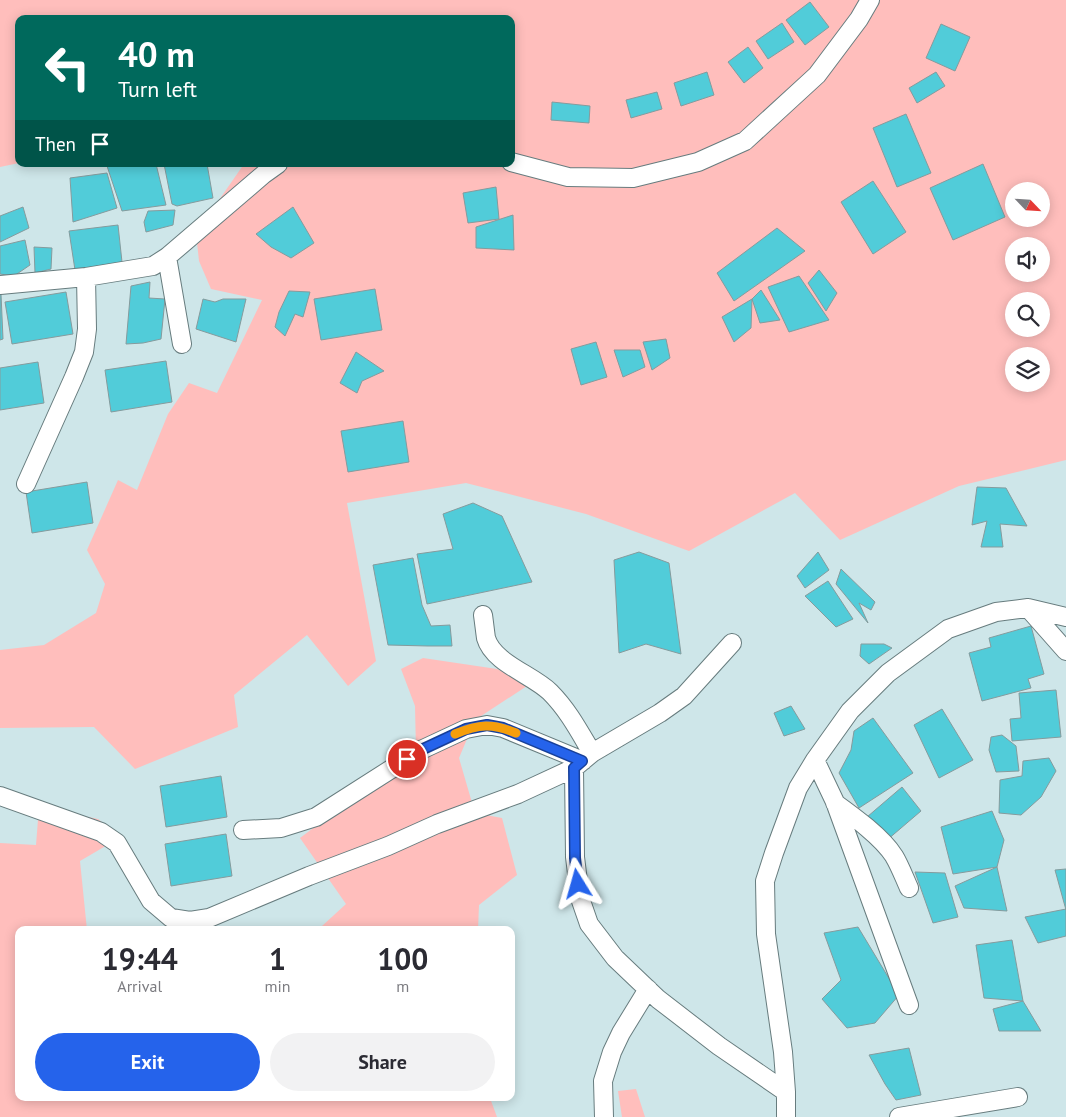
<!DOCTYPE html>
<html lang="en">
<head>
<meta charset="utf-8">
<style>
  body { margin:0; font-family:"PT Sans",sans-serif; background:#f2f2f3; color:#2b2b33; height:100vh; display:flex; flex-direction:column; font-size:19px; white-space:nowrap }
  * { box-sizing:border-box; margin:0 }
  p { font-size:16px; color:#7c7c81 }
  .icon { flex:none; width:28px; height:28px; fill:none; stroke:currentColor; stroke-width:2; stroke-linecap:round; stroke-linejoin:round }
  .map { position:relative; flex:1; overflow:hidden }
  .sheet { position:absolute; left:15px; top:926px; width:500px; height:175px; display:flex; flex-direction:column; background:#fff; border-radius:10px; box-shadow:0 2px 12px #0003 }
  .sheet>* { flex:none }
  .top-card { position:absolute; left:15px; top:15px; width:500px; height:152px; border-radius:10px; box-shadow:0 2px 12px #0003; background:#00695c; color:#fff; overflow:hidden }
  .needle { width:32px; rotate:115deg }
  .controls { position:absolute; left:1005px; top:182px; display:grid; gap:10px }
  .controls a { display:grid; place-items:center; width:45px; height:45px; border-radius:50%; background:#fff; box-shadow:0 2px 12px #0003; font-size:25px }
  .pin { position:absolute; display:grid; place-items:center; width:42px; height:42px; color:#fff; margin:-21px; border:2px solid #fff; border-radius:50%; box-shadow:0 1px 5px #0007 }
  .me { position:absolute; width:55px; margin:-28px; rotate:352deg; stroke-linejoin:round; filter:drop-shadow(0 0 4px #0008) }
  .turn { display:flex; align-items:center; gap:18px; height:105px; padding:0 20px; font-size:22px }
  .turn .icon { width:65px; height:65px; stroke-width:2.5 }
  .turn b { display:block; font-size:35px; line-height:42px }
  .then { display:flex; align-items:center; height:48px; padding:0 20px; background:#0003; gap:10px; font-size:19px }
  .eta { display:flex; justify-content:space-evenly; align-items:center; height:85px; text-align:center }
  .eta b { font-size:30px; font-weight:600; line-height:35px }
  .action { display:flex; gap:10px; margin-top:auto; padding:10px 20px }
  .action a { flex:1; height:58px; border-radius:30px; background:#2563eb; color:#fff; font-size:20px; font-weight:600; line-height:58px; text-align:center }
  .action a+a { background:#f2f2f3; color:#2b2b33 }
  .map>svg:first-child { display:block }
</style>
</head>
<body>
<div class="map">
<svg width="1066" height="1117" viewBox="0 0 1066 1117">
  <rect width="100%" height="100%" fill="#cee6e9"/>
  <path fill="#ffbebc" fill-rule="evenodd" d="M0,0H1066V460L959,486L840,540L795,493L689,551L586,514L466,483L347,503L376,661L348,686L307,635L234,695L238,727L135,769L94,727L0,728V650L44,645L96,613L105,584L87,550L118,480L137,490L168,414L189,383L217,393L262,300L211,289L199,261L196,233L244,164H511V19H19V163L0,167ZM1014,191H1041V219H1014ZM1014,246H1041V274H1014ZM1014,301H1041V329H1014ZM1014,356H1041V384H1014Z
    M423,658L497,669L530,684L475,720L459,758L475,813L502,818L517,875L479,905L478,930H314L322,926L346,904L300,838L416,751L415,706L401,669Z
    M39,807L98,819L121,837L80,861L87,930H19V1098H490L497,1117H0V843L36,845Z
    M636,1089L645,1117H622L618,1091Z"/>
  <path fill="#51ccd9" stroke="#859b9d" d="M810,2L829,27L805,45L786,20Z
    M782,23L794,42L768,59L756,41Z
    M941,24L970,37L955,71L926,58Z
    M748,47L763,68L744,83L728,62Z
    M707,72L714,95L681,106L674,83Z
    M936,72L945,86L917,103L909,88Z
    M657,92L662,109L631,118L626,100Z
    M552,102L590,106L589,123L551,120Z
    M906,114L931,173L897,187L873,128Z
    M115,164H156L166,205L122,211L107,166Z
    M164,164H207L213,198L177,206L172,204Z
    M983,164L1005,217L953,240L930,188Z
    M107,173L117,208L73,222L70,178Z
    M873,181L906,232L873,254L841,202Z
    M496,187L499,219L468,223L463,193Z
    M23,207L29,228L0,242V216Z
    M293,207L314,243L291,258L271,247L256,234Z
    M175,210L173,225L146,232L144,222L148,211Z
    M513,215L514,250L476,248V227Z
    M118,225L122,262L75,270L69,231Z
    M777,228L805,251L734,301L717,273Z
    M25,240L30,265L14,276L0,274V246Z
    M34,247L52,248L51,269L35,273Z
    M819,270L837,293L826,311L808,283Z
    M799,276L829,320L789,332L768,287Z
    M150,282L149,298L165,299L161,339L143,343L126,344L131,286Z
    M375,289L382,330L321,340L314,299Z
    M761,290L780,320L760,323L752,299Z
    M289,291L310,292L303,317L295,314L285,336L275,327L279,312Z
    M66,292L73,334L12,344L5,302Z
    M1,294L3,339L0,340V295Z
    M203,299L215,302L223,299H246L236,342L196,329Z
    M752,299L751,328L734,342L722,317Z
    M666,339L670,358L652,370L643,342Z
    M596,342L607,377L581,385L571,349Z
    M614,350H640L645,367L623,377Z
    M356,352L384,371L362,381L357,393L340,383Z
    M166,361L172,402L111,412L105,370Z
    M38,362L44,403L0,410V368Z
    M403,421L409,462L348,472L341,431Z
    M87,482L93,523L32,533L26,492Z
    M977,487L1006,488L1027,526L1000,524L1003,547H981L987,521L972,525Z
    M473,503L502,516L532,582L427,604L417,554L453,549L443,514Z
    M639,552L669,563L681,654L646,644L619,653L614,560Z
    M818,552L829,570L805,588L797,576Z
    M413,558L422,605L431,626L450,625L452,646H428L388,645L373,565Z
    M841,569L875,602L871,610L859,603L868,623L836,584Z
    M828,581L853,619L836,627L805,596Z
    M1031,626L1044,674L1028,679L1031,688L982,701L969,653L991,647L989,638Z
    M861,644H884L892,648L869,664L860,656Z
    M1056,690L1061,737L1012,741L1010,719L1021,718L1019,693Z
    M791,706L805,729L784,736L774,713Z
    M942,709L973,760L939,778L914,725Z
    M873,718L913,773L859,808L839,773L851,750L854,731Z
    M1002,735L1016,746L1019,771L996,772L989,750L991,737Z
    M1049,758L1056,771L1041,797L1021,815L999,813L1000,780L1022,776L1023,761Z
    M221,776L227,817L166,827L160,786Z
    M902,787L921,811L887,840L867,817Z
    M992,811L1004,840L997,867L953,874L941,827Z
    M226,834L232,876L171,886L165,844Z
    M997,867L1007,911L964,908L955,886Z
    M1066,869V910L1055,870Z
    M915,872L945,873L958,917L933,923Z
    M1066,909V936L1038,943L1025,917Z
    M858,927L899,995L875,1023L847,1028L822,999L841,980L824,933Z
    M1012,940L1023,1001L984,998L976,945Z
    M1023,1001L1041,1031H999L993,1009Z
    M909,1048L921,1095L896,1100L885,1084L869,1055Z"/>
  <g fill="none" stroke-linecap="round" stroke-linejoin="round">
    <g stroke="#677c7e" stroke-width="20">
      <path id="street" d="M511,162L568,177L633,178L698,162L745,141L817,75L859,19L870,0
        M167,257L182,344
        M0,285L86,277L153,266L167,257L264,174L278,164
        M26,484L74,377L84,352L87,329L86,277
        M1028,608L1066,651
        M483,615C484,622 485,631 486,638C493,663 533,675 550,692C568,710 579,731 592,753
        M815,760L835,802L909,1005
        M574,768L575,857L580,898L589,924L615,958L658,999L719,1046L786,1092
        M0,796L101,832L117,843L151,901L171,918L190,921L209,918L309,876L388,846L437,824L518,794L574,768L592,753L660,713L684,696L732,643
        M835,803C853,816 882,837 894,856C900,866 904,877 909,888
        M243,830L281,828L316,817L421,750L466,729L487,725L503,728L583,761
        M604,1117L603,1081L612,1052L621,1033L648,989
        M786,1117V1092L783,1052L766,934L765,881L774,853L798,788L815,760L850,711L888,673L948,629L996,612L1028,608L1066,617
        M899,1117L1018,1097"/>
    </g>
    <use href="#street" stroke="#fff" stroke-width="18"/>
  </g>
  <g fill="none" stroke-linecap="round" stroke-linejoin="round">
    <g stroke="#184099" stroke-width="12">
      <path id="route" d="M407,759L421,750L466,729L487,725L503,728L582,761L574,768L575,858L578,884"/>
    </g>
    <use href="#route" stroke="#2563eb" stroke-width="9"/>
    <path stroke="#f59e0b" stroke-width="9" d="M455,734C479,724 492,723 516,733"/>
  </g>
</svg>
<div class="controls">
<a><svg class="needle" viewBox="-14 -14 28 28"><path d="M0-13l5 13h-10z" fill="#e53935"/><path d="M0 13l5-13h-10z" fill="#7c7c81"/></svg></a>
<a><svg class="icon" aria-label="sound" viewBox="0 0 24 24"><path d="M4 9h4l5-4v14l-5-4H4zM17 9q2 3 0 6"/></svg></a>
<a><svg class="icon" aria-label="search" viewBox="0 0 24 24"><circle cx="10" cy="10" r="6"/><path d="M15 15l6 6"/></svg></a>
<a><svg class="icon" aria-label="layers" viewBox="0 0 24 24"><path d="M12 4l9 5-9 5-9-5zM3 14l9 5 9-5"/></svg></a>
</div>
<div class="pin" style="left:407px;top:759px;background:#d93025"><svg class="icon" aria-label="arrive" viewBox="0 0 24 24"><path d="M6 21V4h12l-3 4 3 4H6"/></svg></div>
<svg class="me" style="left:578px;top:884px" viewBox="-20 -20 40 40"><path d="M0-17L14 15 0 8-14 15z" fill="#2563eb" stroke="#fff" stroke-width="4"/></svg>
<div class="top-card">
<div class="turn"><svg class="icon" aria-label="left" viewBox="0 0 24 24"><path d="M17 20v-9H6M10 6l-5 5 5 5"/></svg><div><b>40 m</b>Turn left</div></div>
<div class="then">Then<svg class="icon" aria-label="arrive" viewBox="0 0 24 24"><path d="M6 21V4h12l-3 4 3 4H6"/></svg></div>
</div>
<section class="sheet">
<div class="eta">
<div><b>19:44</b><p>Arrival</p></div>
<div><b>1</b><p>min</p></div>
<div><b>100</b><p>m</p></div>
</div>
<div class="action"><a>Exit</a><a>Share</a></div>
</section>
</div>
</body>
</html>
